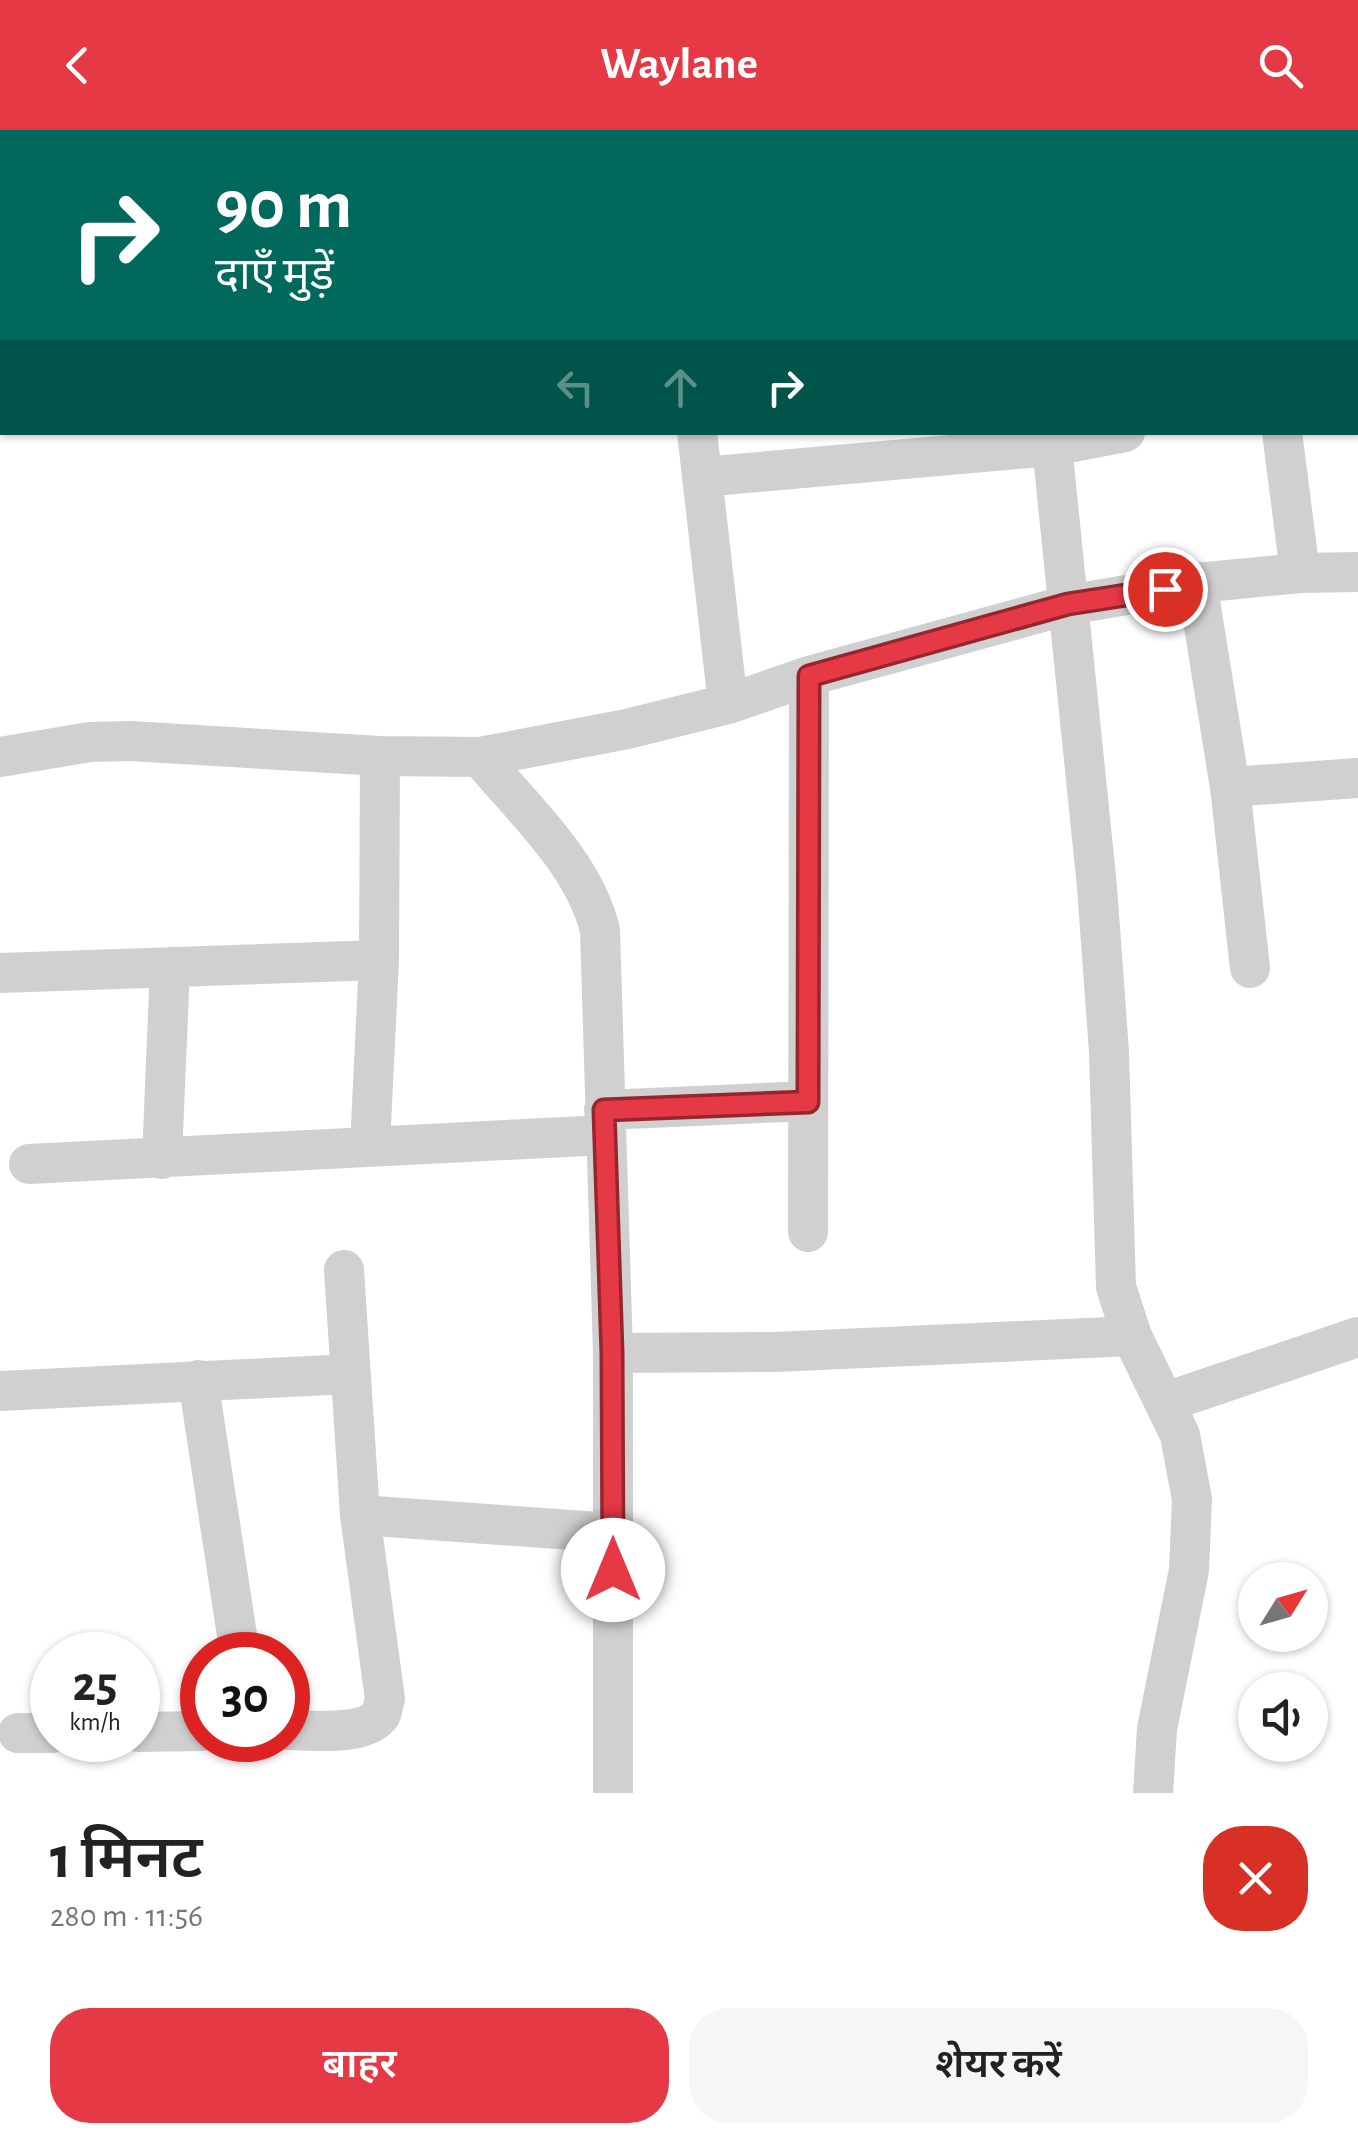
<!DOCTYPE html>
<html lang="hi">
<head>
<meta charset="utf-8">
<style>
  body { margin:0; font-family:"Alegreya Sans","Noto Sans Devanagari",sans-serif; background:#f6f6f6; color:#222; height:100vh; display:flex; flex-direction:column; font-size:38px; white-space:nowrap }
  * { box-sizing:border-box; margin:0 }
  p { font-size:32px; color:#767676 }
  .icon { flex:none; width:55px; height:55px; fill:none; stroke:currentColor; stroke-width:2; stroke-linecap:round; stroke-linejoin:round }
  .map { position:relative; height:1663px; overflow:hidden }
  .details { display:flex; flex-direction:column; background:#fff; flex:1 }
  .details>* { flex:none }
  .banner { position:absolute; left:0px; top:0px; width:1360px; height:305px; box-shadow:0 2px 8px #0004; background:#00695c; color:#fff; overflow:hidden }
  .needle { width:65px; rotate:53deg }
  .tools { position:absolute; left:1238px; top:1432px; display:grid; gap:20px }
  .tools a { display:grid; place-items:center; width:90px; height:90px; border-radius:50%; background:#fff; box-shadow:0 2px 8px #0004; font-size:50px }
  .speed { position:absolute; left:30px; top:1502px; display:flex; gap:20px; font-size:50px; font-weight:700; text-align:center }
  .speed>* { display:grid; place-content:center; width:130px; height:130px; border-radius:50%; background:#fff; box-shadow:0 2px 8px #0004; line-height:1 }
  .speed small { font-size:25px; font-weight:400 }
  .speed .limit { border:15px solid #d22; background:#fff; color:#111 }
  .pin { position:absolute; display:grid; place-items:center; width:85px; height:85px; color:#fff; margin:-42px; border:5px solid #fff; border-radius:50%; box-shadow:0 2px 10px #0007 }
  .me { position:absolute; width:110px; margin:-55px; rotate:0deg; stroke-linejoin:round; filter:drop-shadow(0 0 8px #0008) }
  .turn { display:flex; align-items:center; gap:35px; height:210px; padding:0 50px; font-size:45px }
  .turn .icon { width:130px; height:130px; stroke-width:2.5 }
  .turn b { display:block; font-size:70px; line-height:85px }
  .lanes { display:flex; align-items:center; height:95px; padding:0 50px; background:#0003; justify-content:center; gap:50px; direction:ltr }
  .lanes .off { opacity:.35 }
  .round { display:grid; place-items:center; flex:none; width:105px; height:105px; border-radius:40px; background:#f6f6f6 }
  .headline { display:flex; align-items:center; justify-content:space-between; height:170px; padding:0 50px }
  h1 { font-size:60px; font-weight:600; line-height:75px }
  .primary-button { display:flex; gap:20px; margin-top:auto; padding:20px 50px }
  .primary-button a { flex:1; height:115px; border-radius:40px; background:#e63946; color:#fff; font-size:40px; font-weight:600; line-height:115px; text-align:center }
  .primary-button a+a { background:#f6f6f6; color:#222 }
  header { display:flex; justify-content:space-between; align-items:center; height:130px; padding:0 50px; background:#e63946; color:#fff; font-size:45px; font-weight:600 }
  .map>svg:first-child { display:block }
</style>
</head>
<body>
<header><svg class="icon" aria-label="back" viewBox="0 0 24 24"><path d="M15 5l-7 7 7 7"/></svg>Waylane<svg class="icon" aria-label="search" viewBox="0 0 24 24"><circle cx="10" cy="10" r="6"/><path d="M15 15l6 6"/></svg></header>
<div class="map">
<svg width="1358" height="1663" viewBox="0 0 1358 1663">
  <rect width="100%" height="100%" fill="#fff"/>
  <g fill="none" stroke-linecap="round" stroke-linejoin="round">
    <path stroke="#cfe2ee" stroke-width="35" d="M45,2L46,0
      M0,160L2,151"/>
    <path stroke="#d0d0d0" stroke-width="40" d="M649,0V2
      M1176,0L1177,2
      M133,2V0
      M1132,2L1139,0
      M0,93L2,94
      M697,302L728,574
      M1282,302L1300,443
      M1052,316L1097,757L1109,922L1116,1157L1132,1206L1180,1305L1192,1369L1189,1440L1157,1599L1153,1663
      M702,347L1052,316L1125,302
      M1197,453L1300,443L1358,442
      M0,627L90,612L130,611L380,626L480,627L627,599L728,574L809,546L1068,475L1197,453L1230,657L1250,838
      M480,627C524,680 583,732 600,800L613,1223V1663
      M1230,657L1358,648
      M1,843L379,830
      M604,980L808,971
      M370,1016L379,830L380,626
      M162,1029L170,837
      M29,1034L605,1005
      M808,1102L809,546
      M613,1223L775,1222L1132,1206
      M198,1250L240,1525
      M0,1261L351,1244
      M1166,1272L1358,1207
      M360,1385L613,1403
      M288,1600C311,1600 366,1607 381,1584C383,1580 383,1574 385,1569L360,1385L344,1140
      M138,1602L202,1601
      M18,1603H52"/>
    <path stroke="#d0d0d0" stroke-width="50" d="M1349,0L1353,2
      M0,30L2,21"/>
  </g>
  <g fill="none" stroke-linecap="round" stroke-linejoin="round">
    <g stroke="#96252e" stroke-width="25">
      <path id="route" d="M613,1440L612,1223L604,980L808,972L809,546L1068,474L1165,459"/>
    </g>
    <use href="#route" stroke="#e63946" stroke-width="18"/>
  </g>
</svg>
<div class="tools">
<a><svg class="needle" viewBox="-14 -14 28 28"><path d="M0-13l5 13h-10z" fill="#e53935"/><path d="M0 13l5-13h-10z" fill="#767676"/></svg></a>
<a><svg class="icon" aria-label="sound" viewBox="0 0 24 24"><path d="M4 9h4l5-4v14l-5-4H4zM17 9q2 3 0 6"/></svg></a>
</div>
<div class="speed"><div>25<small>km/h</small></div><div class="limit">30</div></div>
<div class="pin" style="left:1165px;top:459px;background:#d93025"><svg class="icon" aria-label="arrive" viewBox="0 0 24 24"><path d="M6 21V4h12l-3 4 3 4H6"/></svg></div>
<svg class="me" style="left:613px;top:1440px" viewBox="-20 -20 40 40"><circle r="19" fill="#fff"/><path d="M0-13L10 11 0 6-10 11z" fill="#e63946"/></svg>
<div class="banner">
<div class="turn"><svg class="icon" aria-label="right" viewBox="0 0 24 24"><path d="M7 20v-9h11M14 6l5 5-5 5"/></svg><div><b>90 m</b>दाएँ मुड़ें</div></div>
<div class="lanes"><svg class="icon off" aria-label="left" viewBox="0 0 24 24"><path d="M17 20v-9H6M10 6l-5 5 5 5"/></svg><svg class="icon off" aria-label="ahead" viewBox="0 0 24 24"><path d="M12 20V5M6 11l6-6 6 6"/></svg><svg class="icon" aria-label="right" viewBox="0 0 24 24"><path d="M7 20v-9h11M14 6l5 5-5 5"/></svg></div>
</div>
</div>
<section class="details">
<div class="headline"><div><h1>1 मिनट</h1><p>280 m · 11:56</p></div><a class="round" style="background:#d93025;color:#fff"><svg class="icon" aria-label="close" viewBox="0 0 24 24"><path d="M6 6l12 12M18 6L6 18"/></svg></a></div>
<div class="primary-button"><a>बाहर</a><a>शेयर करें</a></div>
</section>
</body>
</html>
